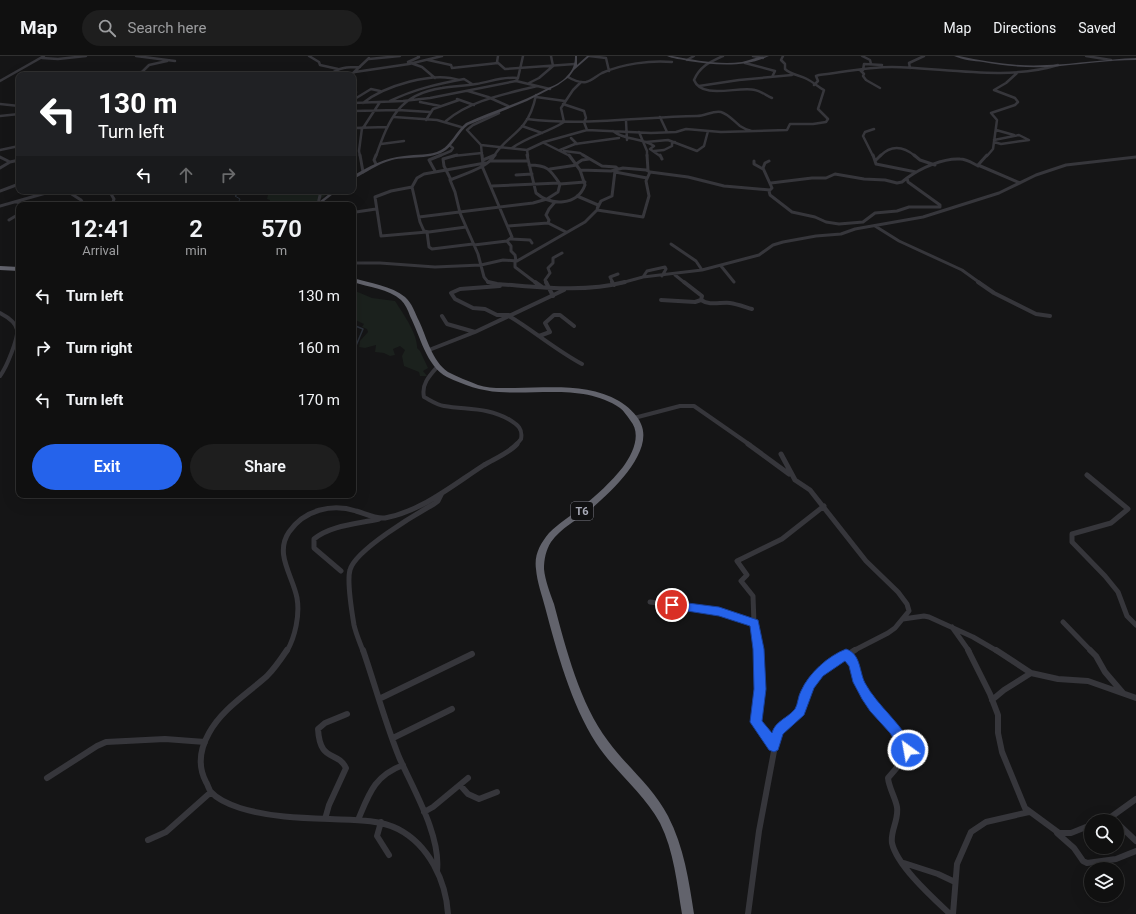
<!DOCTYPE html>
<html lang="en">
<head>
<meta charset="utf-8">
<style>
  body { margin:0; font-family:Roboto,sans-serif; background:#1e1e1e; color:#f1f3f6; height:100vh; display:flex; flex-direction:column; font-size:15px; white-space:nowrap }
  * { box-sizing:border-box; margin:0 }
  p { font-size:13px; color:#9c9d9f }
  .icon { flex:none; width:22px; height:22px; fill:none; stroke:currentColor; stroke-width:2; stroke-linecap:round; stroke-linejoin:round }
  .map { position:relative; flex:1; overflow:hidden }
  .details { position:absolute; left:16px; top:146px; width:340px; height:296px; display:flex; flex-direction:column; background:#101010; border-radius:8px; box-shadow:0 4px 16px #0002,0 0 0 1px #303030 }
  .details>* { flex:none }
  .top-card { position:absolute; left:16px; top:16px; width:340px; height:122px; border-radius:8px; box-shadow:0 4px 16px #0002,0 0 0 1px #303030; background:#202124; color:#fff; overflow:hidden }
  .controls { position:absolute; left:1084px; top:758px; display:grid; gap:8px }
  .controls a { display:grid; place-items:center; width:40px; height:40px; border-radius:50%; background:#101010; box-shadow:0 4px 16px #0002,0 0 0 1px #303030; font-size:20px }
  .pin { position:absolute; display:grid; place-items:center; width:34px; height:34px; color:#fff; margin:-17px; border:2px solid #fff; border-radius:50%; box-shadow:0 1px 4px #0007 }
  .me { position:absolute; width:44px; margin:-22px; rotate:328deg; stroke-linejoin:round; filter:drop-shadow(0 0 3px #0008) }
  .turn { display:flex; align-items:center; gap:14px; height:84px; padding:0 16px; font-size:18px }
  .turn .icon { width:52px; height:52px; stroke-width:2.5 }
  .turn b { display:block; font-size:28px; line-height:34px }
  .lanes { display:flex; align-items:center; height:38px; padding:0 16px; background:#0003; justify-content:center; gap:20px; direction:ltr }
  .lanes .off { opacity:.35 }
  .eta { display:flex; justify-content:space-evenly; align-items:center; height:68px; text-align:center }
  .eta b { font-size:24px; font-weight:600; line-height:28px }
  .primary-button { display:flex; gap:8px; margin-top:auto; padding:8px 16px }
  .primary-button a { flex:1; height:46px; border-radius:24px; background:#2563eb; color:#fff; font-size:16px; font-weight:600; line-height:46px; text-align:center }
  .primary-button a+a { background:#1e1e1e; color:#f1f3f6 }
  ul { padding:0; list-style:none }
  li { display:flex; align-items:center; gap:12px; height:52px; padding:0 16px }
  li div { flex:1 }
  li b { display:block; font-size:15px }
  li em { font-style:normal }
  header { display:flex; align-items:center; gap:24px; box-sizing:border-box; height:56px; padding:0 20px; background:#101010; border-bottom:1px solid #303030 }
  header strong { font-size:19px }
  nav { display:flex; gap:22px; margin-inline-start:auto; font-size:14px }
  .search { width:280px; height:36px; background:#1e1e1e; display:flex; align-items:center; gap:10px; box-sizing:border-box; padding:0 14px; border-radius:22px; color:#9c9d9f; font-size:15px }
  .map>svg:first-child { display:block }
</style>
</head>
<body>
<header>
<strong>Map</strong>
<div class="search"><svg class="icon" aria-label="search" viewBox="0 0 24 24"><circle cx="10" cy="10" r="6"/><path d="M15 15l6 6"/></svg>Search here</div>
<nav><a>Map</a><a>Directions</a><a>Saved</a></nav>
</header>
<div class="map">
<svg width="1136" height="858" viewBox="0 0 1136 858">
  <rect width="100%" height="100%" fill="#151516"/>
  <path fill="#1b211d" d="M273,135H331L312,149H268L270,144L267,143L268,139Z
    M353,234L372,242L395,245C402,256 418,278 417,292L420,295L428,312L423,315L427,320H420L419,316L404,310L402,300L405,294L400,290L393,293L395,299L390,300L384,297L375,296L376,289L365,292L359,291L360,285L368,276L367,273L362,271L364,268L353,263Z"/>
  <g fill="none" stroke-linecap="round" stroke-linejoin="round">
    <path stroke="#2b313a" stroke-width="1" d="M243,135L235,140L240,143L238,147L251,149
      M254,135H268"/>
    <path stroke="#2b313a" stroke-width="1.5" d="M353,269L363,273L355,292"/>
    <path stroke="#36363b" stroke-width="2.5" d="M136,0L175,5
      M309,0L319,6L320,9L338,13
      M418,0L419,1L408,6L422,11L435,22
      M498,0L497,6L505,13L575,8
      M589,0L606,2L609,15
      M723,0C710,6 700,10 694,24C702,44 738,30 755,34C761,35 767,40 772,42
      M753,0L763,2
      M862,0L870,4L871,8
      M1086,0L1111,4
      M42,2L58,3L86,0
      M369,3L400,0
      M428,4L451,9L452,12L498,7
      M687,4L694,0
      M745,7L775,15L772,21
      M910,12L909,7L924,0
      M860,14L864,18L863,20L866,24L880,32
      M863,14L864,8L882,9
      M355,16L409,8L442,0
      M135,19L143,15L149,9L167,5
      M329,19C339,11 348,11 360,11
      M351,19L369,2
      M568,21C573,24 579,27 586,26C592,25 596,20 602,17C622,8 650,4 672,6
      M518,22L523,0
      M0,25L44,0
      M529,27L539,22L553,10L551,0
      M814,29L818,25L816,20L819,19C843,16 868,11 892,11C945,12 1007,25 1058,9
      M699,30L739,24L792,19
      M468,35L488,41L508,50
      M353,37L356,36
      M536,41L565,45
      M457,43L474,49
      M353,44L371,33L380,35
      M390,45C415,33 437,28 464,23L472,28
      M420,46L440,50
      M353,47L403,45L430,42L516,25L550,33
      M363,47C384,30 433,15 459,24
      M0,48L19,50
      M563,48L584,55L586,62L584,66L587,74
      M353,55L398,54L430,56
      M0,60L19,58
      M394,61L437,64L461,71
      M660,61L667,76
      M527,63C584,70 640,61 697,60C705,60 714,54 721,56C728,58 734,65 740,70C743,72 748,74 751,75
      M426,64L433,53L459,44
      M446,65C470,44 506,38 537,30
      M626,65L627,84
      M522,70L542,77
      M353,72L387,71
      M363,72L380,46
      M996,74L1014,79
      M613,75C625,85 641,81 654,90L650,93L660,100
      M639,76L647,95V100
      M571,82L577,88
      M994,84L1019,79L1029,84L1001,88L994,86
      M646,86L668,84L697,95L704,90L708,75
      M544,87L570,100
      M381,88L404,85
      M481,89L527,94
      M512,92C528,80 547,77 564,66L561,52L573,34L581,26
      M0,94L19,90
      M560,94L575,88L619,82
      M564,95L580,97L585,100
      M654,95L664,94L672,90V87L675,86
      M360,100L359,95L362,72
      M376,100C389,63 399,38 442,32C453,30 464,30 476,28C490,26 503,20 518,22L516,25
      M439,100L451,95L453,92L449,89
      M453,100L482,97
      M482,100L481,89L467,74L473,69L499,57
      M493,100L495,99
      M494,100C502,86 515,80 524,68C531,59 534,49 536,39
      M528,100L527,94L544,86L587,74L651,77L676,76L686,73L721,76L787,74L790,68H813L826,66L828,63L818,53L824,34C818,31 813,26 807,23C800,19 791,19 785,13V8L781,4L783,0
      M873,100L863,80L865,76L874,73
      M880,100C891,89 903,90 915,100
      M987,100L993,93L997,64L991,57L1015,49L1018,46L1015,42L994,34L1006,27L1017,17"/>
    <path stroke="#36363b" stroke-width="3" d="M360,99L363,116
      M376,99L374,104L376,108
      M482,99L483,109
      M527,99L536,137C551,150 577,150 585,129L580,114L569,99
      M583,99L602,110L616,111L618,113
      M647,99L648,114
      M660,99L662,103
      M873,99L876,108L916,116
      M914,99L920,104L935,109
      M987,99L978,109L1020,127
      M0,101L10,106L0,112
      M483,104L495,99
      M491,105H528
      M754,105V108L763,113
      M769,105L765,107L763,112L772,132L769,135L770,139L792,156L815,161L826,166L839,168L863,166L875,157L897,155L909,151H940V149L908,126L907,122C921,112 943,102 960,103C967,103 972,107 978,110
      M875,105L881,99
      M10,106L19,104
      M576,108L582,104L589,103
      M550,113L577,109
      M580,114L611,115L623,112L646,114L650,116L646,125L649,140L643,161L597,154
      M435,115L429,104L441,99
      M615,116L647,122
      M650,116L688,121L724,130L770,134
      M516,119L532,118
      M451,124L444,110L443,103L457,99
      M771,127L812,122H826L835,118L864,123L885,124L897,127L902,126L907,122
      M560,128L585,126
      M492,130L559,127
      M412,131L391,135L375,141L381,180L427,176L429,191L432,193L473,188
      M0,135L19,128
      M67,135L81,144L84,149
      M105,135L111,138L114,143L112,149
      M111,138L120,135
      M17,146L26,149
      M84,148L95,149
      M318,148L321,135
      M0,150L53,135
      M598,151L601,145L612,140L615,115
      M353,160L356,156L376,153
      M419,161L533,147L547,143L558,136L560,128C550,113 547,109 529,109
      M9,164L19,158
      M548,167L549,164L546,159L549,153L555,146
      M508,170L548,167L566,176
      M875,170L899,185L962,214L980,227
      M466,171L429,176L424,175L420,166L412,131L417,122L424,118L485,107
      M511,183L530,184L532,187
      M507,185L511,190V195L515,199L516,205
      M671,188L696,205L702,214
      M474,189L507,185L512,181L482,110
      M515,205V211L536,227
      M353,207H380L435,211L481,209L503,204L517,205L585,166L597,154L598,149L577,140
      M721,210L734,226
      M675,219L685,227
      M643,221L647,215L665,211L666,213L662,220
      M491,227L488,226L484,221L478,198L460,157L455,136L450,124C464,118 487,112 495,99
      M546,227L545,224L550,217L548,212L553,207V202L562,197
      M613,227L610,221L618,218
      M621,227L643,221L702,214L759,199L773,189L783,186L816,180L841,178L855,173L923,161L999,137L1036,119L1066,109L1136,101"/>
    <path stroke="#36363b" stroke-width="4" d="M488,226L497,228C540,231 582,237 625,226
      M535,226L542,231
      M546,226L553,240
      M612,226L614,229
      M684,226L702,240L701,244C710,250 720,246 730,247C737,248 745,251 752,253
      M978,226L994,237L1036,258L1050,260
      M500,230L460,233L451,237L455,243L473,252L485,253L497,259H509
      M661,244L695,246L701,244
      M0,257C23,269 19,277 11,298C8,306 5,313 0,320
      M442,260L447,268L475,276
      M509,260C534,275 556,294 582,308
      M539,280L550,276L545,267L554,259H560L574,270
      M429,294L475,276L564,234
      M438,310C430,319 421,328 424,341C430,344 437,349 444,350C467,354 488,351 510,364C518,369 523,373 521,383L516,389
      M634,362L680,350H694L750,389"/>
    <path stroke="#36363b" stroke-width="5" d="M748,388L789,418
      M781,398L795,424L810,434L866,505L898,536L907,548L909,555L895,572L888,577L853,595
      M1087,419L1128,453L1111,467L1072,478V486L1105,520L1118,536L1127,560L1136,569
      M341,515L314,492V483C331,469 358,468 379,463
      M650,546L719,555L754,567
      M903,563L924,560L929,561L973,581L997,595
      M1063,566L1091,595
      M952,571L969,595
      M287,595C295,581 300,559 297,542C293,520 274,498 289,476C304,454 332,447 356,455C366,458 375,463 385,462C422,455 453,429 484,409C494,403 509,397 517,388
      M363,595C360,587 356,578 354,569C352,557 347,524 350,514C355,494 416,458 434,448L438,445L442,437
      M759,595L754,567L753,540L741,525L747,519L737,505L782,483L824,450"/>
    <path stroke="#36363b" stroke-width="6" d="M287,594C281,603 275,612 267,620C247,638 222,653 209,677C200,693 197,709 206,726C208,729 209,734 211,736C218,744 231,749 240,752C269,761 300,762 330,763C352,764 378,763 398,773C429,789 446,825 448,858
      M363,594C375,629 385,666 399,701C413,733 441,779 437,815
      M759,594L760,633L756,666L774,690
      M968,594L990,638L998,659V677L1002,696L1025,752L1059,777H1071L1091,769
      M996,594L1031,617L1058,623L1088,625L1136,642
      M1090,594L1096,600L1105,616L1123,637
      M846,598C856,609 855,622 862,635C875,657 896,671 908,694L906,701L888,722C889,732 895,741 897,751C899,764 890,775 892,787C897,810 933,842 950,858
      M379,643L472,598
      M992,644L1004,634L1031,617
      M393,682L452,653
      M47,722L97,690L106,686L165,683L205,686
      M460,729L468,738L479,743L497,736
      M424,756L433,751L468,722
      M325,763L329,749L346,712C337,694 320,707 318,673L325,667L347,658
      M358,764C369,738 374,720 403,709
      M1102,765L1111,761L1136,743
      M381,766L377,780L389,799
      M1117,767L1136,785
      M1057,777L1074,792L1083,805L1087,807L1116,803L1136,795
      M148,784L166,776L211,736
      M904,807L938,818L955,826
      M748,858L759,775L778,674L800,655L810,628L819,617L855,594
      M953,858L957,808L971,776L986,766L1029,756"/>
    <path fill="#44444b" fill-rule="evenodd" d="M575,0H577V9L587,0H590L574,14L569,21L558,29L527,45L468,69C459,76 454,88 446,94C432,104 408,100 392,104C377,108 366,117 353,123V120C369,110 385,102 404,100C416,98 430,100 441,94C451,89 456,75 466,67C492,55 521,47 546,33C553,30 562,26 567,20C573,14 575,8 575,0Z
      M667,0H672C695,4 718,9 742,6C751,4 760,0 769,0C745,12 714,9 688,5C681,3 673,3 667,0Z
      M954,0H959C988,6 1018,11 1047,9C1077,8 1106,3 1136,2V4C1106,4 1077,9 1047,11C1026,12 1004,10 983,6C974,5 963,4 954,0Z
      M333,135H337L319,149H315Z"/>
    <path fill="#62636c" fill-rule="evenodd" d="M0,210L19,211V215L0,214Z
      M353,222C369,227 392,230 405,241C412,247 415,257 419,265C427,282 432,305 448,316C457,321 469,325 478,329C489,333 503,332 515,332C549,332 588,327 619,345C627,350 637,358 641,368C654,397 610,437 590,454C577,464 561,472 551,486C546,494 544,503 544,513C545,524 550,537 554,548C566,593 580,648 608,685C627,711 653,731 668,760C684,791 689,825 694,858H682C677,828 674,795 660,767C643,736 615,716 596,687C571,648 557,596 545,551C542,539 537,526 536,513C534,499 540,488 549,477C559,467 571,460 582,451C597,439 611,426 623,411C633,397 642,378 630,364C627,360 624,355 620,352C585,328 539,339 499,336C481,335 464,329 447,321C426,310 420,279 410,260C408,254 405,248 401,244C389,233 368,231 353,226Z"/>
  </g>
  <path fill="#2563eb" stroke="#184099" d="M672,545L719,551L758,564L764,593L766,633L762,665L772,677C775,665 788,662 795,653C798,648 798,640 801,635C809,617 828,600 846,593C861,598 859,615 865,627C878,651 903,668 914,694L912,698L908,700L904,698L890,677L870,655L862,643L853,626L849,610L845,605L823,620L814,632L804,659L783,678L778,694L774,696L769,694L750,666L754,633L753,593L750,570L719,560L668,552L666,549L668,546Z"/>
  <g text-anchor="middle" stroke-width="4" stroke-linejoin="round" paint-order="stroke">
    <rect fill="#101011" stroke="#7a7b84" stroke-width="1" x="571" y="446" width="22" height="18" rx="3"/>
    <g font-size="11" font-weight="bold" fill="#a7a9b6">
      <text x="582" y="459">T6</text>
    </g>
  </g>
</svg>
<div class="controls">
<a><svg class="icon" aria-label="search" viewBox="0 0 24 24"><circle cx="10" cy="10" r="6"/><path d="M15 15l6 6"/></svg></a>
<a><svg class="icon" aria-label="layers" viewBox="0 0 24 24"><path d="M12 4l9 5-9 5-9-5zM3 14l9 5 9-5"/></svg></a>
</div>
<div class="pin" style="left:672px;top:549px;background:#d93025"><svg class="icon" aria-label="arrive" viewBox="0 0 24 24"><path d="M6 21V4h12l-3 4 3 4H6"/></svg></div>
<svg class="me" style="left:908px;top:694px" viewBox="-20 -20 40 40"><circle r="17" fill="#2563eb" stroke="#fff" stroke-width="3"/><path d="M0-11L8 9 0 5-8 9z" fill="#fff"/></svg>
<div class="top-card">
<div class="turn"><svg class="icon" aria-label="left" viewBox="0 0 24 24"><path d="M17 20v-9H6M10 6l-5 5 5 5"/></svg><div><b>130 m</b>Turn left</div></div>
<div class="lanes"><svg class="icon" aria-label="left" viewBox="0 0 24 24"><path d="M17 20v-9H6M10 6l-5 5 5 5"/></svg><svg class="icon off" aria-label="ahead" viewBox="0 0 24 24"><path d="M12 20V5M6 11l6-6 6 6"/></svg><svg class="icon off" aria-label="right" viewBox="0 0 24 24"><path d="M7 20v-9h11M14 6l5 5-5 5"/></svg></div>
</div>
<section class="details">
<div class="eta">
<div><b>12:41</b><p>Arrival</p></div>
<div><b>2</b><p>min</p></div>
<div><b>570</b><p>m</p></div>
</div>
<ul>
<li><svg class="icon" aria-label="left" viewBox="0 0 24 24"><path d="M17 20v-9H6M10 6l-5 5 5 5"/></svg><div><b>Turn left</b></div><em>130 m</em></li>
<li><svg class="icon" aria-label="right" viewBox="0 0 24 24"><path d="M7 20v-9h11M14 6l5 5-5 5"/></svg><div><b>Turn right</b></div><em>160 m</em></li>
<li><svg class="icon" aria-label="left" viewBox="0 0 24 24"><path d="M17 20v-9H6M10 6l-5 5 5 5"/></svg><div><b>Turn left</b></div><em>170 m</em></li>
</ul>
<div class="primary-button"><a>Exit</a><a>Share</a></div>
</section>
</div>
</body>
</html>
